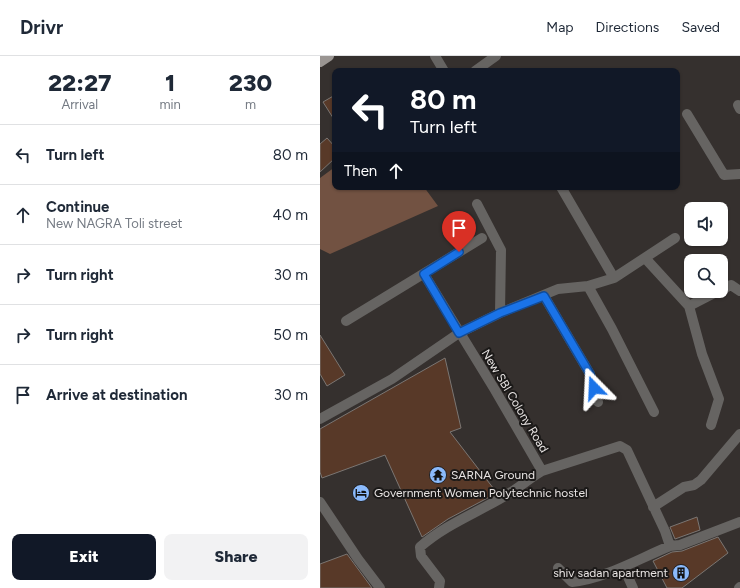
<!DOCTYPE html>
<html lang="en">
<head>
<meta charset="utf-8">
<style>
  body { margin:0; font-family:Figtree,sans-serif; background:#f2f2f3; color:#1f2937; height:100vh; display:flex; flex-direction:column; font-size:15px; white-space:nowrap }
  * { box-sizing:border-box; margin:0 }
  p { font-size:13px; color:#747a83 }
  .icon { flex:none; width:22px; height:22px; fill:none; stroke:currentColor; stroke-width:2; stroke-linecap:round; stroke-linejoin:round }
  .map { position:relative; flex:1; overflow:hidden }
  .drawer { display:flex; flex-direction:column; background:#fff; width:320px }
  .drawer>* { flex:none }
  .top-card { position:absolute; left:12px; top:12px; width:348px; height:122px; border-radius:8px; box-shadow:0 1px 3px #0004; background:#111827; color:#fff; overflow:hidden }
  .tools { position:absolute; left:364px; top:146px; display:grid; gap:8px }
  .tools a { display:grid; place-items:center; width:44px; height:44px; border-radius:8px; background:#fff; box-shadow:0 1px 3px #0004; font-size:20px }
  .pin { position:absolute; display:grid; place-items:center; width:34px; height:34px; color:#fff; margin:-41px -17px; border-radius:50% 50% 50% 0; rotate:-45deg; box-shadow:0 0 4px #0007 }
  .pin .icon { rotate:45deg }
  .me { position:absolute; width:44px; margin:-22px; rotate:339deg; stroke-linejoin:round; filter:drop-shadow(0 0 3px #0008) }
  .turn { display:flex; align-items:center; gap:14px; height:84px; padding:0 12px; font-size:18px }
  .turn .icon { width:52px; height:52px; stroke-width:2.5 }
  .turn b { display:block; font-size:28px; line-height:34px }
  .then { display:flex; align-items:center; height:38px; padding:0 12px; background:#0003; gap:8px; font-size:15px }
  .eta { display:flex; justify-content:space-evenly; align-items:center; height:68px; text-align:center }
  .eta b { font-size:24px; font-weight:800; line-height:28px }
  .primary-button { display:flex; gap:8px; margin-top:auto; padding:8px 12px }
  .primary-button a { flex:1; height:46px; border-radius:8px; background:#111827; color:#fff; font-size:16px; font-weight:800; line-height:46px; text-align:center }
  .primary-button a+a { background:#f2f2f3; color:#1f2937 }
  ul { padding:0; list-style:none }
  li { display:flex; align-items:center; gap:12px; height:60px; padding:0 12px; border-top:1px solid #e0e1e3 }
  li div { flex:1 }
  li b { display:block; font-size:15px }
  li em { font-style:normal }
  header { display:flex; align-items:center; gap:24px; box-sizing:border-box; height:56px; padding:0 20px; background:#fff; border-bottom:1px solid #e0e1e3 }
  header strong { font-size:19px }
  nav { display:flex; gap:22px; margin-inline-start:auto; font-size:14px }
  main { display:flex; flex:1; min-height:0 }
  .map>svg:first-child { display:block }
</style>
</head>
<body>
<header>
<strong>Drivr</strong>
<nav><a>Map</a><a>Directions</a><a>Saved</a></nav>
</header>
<main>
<section class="drawer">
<div class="eta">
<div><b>22:27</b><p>Arrival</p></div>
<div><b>1</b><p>min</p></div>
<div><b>230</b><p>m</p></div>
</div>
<ul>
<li><svg class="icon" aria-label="left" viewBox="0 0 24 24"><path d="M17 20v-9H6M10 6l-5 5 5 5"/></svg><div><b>Turn left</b></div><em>80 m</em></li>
<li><svg class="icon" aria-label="ahead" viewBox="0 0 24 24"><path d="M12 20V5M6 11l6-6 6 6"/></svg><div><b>Continue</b><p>New NAGRA Toli street</p></div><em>40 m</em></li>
<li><svg class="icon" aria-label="right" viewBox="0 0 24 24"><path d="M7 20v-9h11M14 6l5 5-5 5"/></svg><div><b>Turn right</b></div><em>30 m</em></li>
<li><svg class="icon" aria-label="right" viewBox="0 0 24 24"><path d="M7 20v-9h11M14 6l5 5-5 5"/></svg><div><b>Turn right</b></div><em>50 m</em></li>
<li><svg class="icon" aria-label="arrive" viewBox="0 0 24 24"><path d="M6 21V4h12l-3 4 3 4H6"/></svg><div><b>Arrive at destination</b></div><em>30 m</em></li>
</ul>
<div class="primary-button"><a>Exit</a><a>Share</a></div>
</section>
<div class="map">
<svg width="420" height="532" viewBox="0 0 420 532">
  <rect width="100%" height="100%" fill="#35302e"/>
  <path fill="#725242" d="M15,111V131H104L118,150L10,198L0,193V122Z"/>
  <path fill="#583928" stroke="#7b7673" d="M15,39V65L3,46Z
    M7,82L15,91V102L0,116V88Z
    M0,279L25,319L7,330L0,318Z
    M125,302L141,372L130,376L177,437L128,463L102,481L65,399L2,422L0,416V373Z
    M377,461L380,474L355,483L350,471Z
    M398,481L408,497L362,532H347L333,505L352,496L362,495Z
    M27,498L52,532H0V508Z"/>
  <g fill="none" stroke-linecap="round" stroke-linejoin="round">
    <path stroke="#666462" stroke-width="10" d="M115,0L124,15
      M155,15L176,0
      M418,49L420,53
      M367,58L404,119L420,118
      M241,131L294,222
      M157,148L181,194L180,257
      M325,202L369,250L382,298L399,343L391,369
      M104,218L175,334L222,415C210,422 200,431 188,438C159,456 126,468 100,491L101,500L120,525L119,532
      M268,230L292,273L334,356
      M401,234L411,229L420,235
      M224,240L270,318L278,346
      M369,250L398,235
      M26,265L162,182
      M0,363L72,323L139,277L180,257L238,233L268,230L294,222L355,182
      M222,415L300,390L307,394L345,475L350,490C318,503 287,522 252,526L238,512
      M0,446L38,503L60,532
      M333,451L364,431L374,429L381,424L420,378
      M350,490L360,489L420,466
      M304,512L313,532
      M419,532L420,531"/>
    <path stroke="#9a9592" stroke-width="10" d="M0,6L9,0"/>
  </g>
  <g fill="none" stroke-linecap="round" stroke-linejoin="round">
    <g stroke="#114b97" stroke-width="10">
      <path id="route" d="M139,196L104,218L139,277L180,257L224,240L270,318L274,332"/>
    </g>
    <use href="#route" stroke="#1a73e8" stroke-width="7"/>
  </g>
  <defs>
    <g id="temple-disc" transform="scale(0.9)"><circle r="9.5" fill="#8bbafc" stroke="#1b1918"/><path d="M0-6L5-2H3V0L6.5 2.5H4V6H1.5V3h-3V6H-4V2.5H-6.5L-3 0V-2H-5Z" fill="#111"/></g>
    <g id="hotel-disc" transform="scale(0.9)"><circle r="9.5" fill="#8bbafc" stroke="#1b1918"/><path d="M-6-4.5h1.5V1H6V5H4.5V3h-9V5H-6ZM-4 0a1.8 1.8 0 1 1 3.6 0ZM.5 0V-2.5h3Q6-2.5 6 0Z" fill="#111"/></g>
    <g id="building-disc" transform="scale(0.9)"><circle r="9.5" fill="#8bbafc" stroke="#1b1918"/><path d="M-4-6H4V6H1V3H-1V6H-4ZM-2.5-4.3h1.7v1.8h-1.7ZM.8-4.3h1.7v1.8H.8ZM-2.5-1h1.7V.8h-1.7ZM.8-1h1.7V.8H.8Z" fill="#111"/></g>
  </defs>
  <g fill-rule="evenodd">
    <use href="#temple-disc" x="118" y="419"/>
    <use href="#hotel-disc" x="41" y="437"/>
    <use href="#building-disc" x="361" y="517"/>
  </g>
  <g text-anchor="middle" stroke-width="4" stroke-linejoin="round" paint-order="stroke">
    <g font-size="12" fill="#e8e4e3" stroke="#1b1918">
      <text transform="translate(195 345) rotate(59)" y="4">New SBI Colony Road</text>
    </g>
    <g font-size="12" fill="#e8e4e3" stroke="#1b1918" text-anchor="start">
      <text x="131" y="423">SARNA Ground</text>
      <text x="54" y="441">Government Women Polytechnic hostel</text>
      <text x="348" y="521" text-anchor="end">shiv sadan apartment</text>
    </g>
  </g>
</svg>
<div class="tools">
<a><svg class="icon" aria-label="sound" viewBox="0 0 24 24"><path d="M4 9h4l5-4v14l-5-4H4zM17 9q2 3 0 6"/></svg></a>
<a><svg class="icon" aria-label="search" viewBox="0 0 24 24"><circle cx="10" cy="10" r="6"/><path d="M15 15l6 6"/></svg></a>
</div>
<div class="pin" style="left:139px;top:196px;background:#d93025"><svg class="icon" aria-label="arrive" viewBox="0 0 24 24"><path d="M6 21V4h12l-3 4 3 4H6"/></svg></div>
<svg class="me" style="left:274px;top:332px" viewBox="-20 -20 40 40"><path d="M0-17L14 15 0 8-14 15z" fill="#1a73e8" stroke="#fff" stroke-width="4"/></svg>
<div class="top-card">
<div class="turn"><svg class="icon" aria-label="left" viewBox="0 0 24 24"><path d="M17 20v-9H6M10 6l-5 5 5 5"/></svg><div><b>80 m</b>Turn left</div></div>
<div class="then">Then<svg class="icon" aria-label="ahead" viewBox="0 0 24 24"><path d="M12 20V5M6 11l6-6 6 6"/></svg></div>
</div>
</div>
</main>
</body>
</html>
